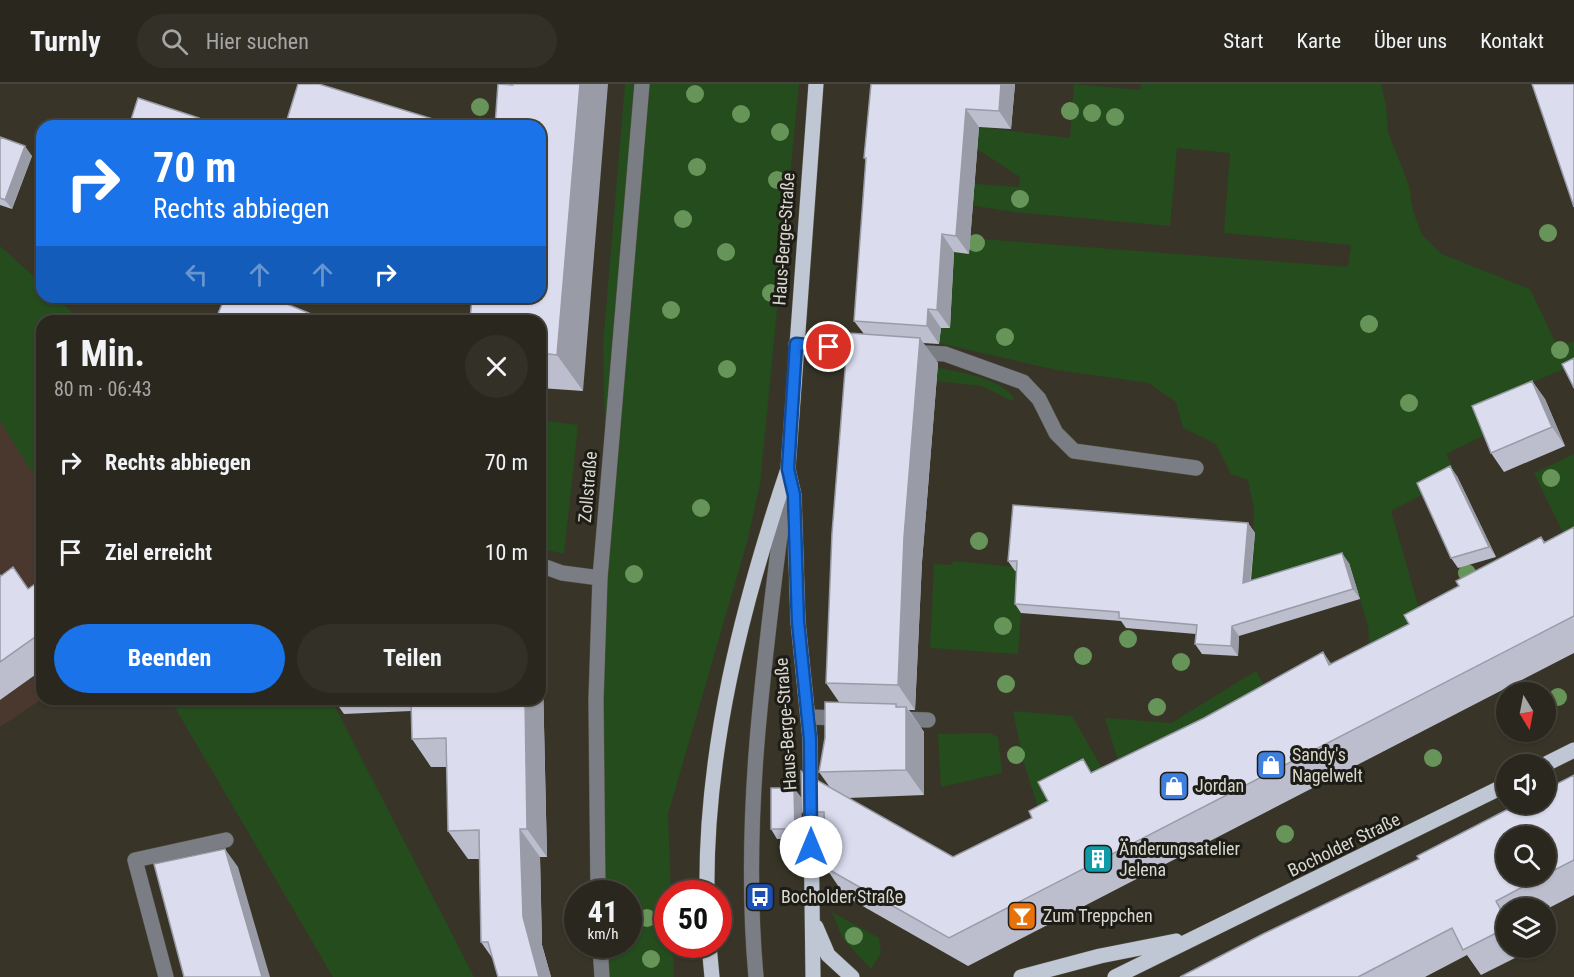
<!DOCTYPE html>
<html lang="de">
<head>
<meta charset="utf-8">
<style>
  body { margin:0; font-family:"Roboto Condensed",sans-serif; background:#323027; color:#f1f3f6; height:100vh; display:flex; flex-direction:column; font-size:22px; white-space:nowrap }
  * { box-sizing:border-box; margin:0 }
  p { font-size:20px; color:#a5a6a4 }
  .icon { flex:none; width:33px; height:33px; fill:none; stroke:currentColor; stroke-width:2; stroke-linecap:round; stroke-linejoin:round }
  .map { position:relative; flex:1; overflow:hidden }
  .side { position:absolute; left:36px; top:231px; width:510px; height:390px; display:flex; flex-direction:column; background:#2a281e; border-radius:18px; box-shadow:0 2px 4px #0004,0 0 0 2px #46443c }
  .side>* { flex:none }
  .hud { position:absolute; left:36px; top:36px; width:510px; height:183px; border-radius:18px; box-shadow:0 2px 4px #0004,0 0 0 2px #46443c; background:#1a73e8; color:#fff; overflow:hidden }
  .needle { width:39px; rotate:170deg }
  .controls { position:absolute; left:1496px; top:598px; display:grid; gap:12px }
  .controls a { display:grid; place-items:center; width:60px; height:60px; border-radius:50%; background:#2a281e; box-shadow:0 2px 4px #0004,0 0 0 2px #46443c; font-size:30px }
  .speed { position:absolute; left:564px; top:796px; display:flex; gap:12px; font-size:30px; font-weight:700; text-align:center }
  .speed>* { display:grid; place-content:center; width:78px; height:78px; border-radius:50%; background:#2a281e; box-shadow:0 2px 4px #0004,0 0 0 2px #46443c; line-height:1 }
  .speed small { font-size:15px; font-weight:400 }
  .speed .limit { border:9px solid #d22; background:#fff; color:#111 }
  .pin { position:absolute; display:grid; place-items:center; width:51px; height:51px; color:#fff; margin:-26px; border:3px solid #fff; border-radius:50%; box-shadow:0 2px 6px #0007 }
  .me { position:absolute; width:66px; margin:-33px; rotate:0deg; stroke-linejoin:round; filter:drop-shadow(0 0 4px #0008) }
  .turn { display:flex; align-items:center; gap:21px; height:126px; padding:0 18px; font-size:27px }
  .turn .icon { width:78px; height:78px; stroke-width:2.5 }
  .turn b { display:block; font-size:42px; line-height:51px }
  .lanes { display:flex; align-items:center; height:57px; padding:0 18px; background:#0003; justify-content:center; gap:30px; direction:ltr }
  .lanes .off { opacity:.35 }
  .round { display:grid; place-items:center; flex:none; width:63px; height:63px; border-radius:32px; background:#323027 }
  .summary { display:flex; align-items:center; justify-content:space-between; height:102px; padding:0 18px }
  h1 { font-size:36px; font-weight:700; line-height:45px }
  .primary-button { display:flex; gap:12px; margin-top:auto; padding:12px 18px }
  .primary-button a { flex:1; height:69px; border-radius:36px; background:#1a73e8; color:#fff; font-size:24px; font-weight:700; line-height:69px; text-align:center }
  .primary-button a+a { background:#323027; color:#f1f3f6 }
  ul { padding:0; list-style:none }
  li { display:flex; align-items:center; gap:18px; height:90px; padding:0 18px }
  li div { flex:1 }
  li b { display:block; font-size:22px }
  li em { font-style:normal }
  header { display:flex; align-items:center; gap:36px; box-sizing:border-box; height:84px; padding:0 30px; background:#2a281e; border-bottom:2px solid #46443c }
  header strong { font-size:28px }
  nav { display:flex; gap:33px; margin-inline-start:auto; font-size:21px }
  .search { width:420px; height:54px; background:#323027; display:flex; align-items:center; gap:15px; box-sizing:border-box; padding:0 21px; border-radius:33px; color:#a5a6a4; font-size:22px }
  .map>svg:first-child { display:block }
</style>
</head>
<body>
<header>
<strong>Turnly</strong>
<div class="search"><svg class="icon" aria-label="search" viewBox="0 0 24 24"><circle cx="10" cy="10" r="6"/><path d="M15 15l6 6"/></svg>Hier suchen</div>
<nav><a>Start</a><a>Karte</a><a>Über uns</a><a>Kontakt</a></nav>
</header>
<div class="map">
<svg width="1574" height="893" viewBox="0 0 1574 893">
  <rect width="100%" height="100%" fill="#383528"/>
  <path fill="#4a382f" d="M0,333L42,397V615L0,643Z"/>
  <path fill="#244c1d" d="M625,0H799L760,400L747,458L668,730L671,810H668V861H673L674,893H601L600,861H628V810H598L607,438L603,260Z
    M1074,0L1140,6L1141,0H1381L1386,22L1388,48L1409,102L1413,127L1422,151L1442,170L1530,205L1558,264L1574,257V287L1566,284L1505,310L1479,340L1483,352L1446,370L1457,392L1391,427L1428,556L1370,574L1368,542L1349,479L1250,505L1254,425L1248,396L1231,390L1216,360L1183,344L1176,318L1149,299L1057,286L912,253L867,236L955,153L1348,183L1351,161L1224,149L1230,69L1177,64L1170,142L1014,128L963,120L950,98L1019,103L1020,93L977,65L978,43L1070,54Z
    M0,162L42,200V213H56L80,237H42V404L0,337Z
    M932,283C954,286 1003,295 1014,314L1012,317L982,302L936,297Z
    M540,336L578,341L564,470L540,464Z
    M1574,370V459L1569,461L1534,389Z
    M953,477L1015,483L1024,487L1018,570L930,564L934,480L952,481Z
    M1256,587L1270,613L1121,686L1105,634L1171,639Z
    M170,615H331L474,893H333Z
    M1013,627L1072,632L1102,684L1103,703L1095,685L1070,698L1049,719L1038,723L1023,676Z
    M989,649L998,653L1002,689L941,703L938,650Z
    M832,828L879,854L881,869L871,885L843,855Z"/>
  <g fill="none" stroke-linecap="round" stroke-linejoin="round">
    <g stroke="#555246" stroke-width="16">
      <path id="minor" d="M796,260L865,265
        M910,268L945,270L1023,298L1039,315L1056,349L1074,367L1196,384
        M540,481L562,489L600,494
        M808,633L844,634
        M895,635L928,636
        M598,810L596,616L600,494L642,0
        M600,861L602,893
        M166,893L135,776L226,756
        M756,893C741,728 766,566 786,403"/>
    </g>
    <g stroke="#555246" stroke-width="16">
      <path id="major" d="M1544,681L1574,666
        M707,810C705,667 742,522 787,388
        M816,843L828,871L852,893
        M709,861L712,893
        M813,893L810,655L798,538L794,411L788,385L816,0
        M1021,893L1100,872L1176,857
        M1115,893L1506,701"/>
    </g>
    <use href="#minor" stroke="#7a7e84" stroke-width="15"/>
    <use href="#major" stroke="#bec7d3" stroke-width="15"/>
  </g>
  <g fill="#679458">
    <circle cx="695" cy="10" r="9"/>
    <circle cx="480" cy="23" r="9"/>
    <circle cx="1070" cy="27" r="9"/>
    <circle cx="1092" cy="29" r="9"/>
    <circle cx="741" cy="30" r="9"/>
    <circle cx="1115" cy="33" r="9"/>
    <circle cx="780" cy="48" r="9"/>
    <circle cx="697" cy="83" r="9"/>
    <circle cx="777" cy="96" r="9"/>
    <circle cx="1020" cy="115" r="9"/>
    <circle cx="683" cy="135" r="9"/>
    <circle cx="1548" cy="149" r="9"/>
    <circle cx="976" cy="159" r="9"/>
    <circle cx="726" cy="168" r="9"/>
    <circle cx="771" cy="209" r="9"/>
    <circle cx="671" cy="226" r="9"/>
    <circle cx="1369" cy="240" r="9"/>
    <circle cx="1005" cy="253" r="9"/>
    <circle cx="1560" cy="266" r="9"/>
    <circle cx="727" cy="285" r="9"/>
    <circle cx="1409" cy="319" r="9"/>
    <circle cx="1551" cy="394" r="9"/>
    <circle cx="701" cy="424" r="9"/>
    <circle cx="979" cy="457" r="9"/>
    <circle cx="1467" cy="489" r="9"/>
    <circle cx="634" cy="490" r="9"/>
    <circle cx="1003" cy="542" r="9"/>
    <circle cx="1128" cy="555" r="9"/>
    <circle cx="1083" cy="572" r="9"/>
    <circle cx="1181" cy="578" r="9"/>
    <circle cx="1006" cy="600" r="9"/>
    <circle cx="1558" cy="613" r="9"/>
    <circle cx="1157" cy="623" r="9"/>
    <circle cx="1016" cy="671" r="9"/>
    <circle cx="1433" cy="674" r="9"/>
    <circle cx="1285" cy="750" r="9"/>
    <circle cx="647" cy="834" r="9"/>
    <circle cx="854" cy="852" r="9"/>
    <circle cx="651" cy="875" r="9"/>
  </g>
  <path fill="#bcbece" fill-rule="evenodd" d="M1015,0L1011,45L979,43L969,170L954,168L950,244H941L939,260L923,259L938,279L922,478L915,626H909L924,648V711L848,714L953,773L1032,734L1048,717L1092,688L1331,580L1409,540L1459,502L1541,453L1545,458L1574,443V569L968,882L845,812L826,784L825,755H821L802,728L829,702L819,688L839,618L826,599L864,250L854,237L866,77L864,74Z
    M0,53L32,72L12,125L0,121Z
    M540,213L583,307L540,304Z
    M1532,297L1545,315L1565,362L1504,388L1491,369Z
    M1457,392L1496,473L1458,484L1451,474Z
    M1248,439L1255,449L1251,496L1349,479L1360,515L1239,552L1238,572L1202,570L1195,560L1196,550L1126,544L1121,537L1021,529L1015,520L1017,487H1015L1008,477Z
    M0,491L1,492L28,505L42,503V586L0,616Z
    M541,510L547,773H540L542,861L551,893H498L493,875L481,858L479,775H468L448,747L447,683H431L412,655L411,627L344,630L337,620V615H540Z
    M1574,691V811L1545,826V825H1506V864H1525L1527,868L1481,891L1467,871L1425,893H1180L1419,775ZM1545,753V792H1506Z
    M801,713L802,755H777L771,745Z"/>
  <path fill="#999ba7" d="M580,0H608L583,307L557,271Z
    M1001,0H1015L1011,45L999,27Z
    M966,25L979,43L969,170L956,152Z
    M199,34L204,42H196Z
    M436,36L440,42H434Z
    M25,62L32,72L12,125L5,116Z
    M942,150L954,168L950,244L937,226Z
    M928,225L941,244L939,260L927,242Z
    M920,254L938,279L922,478L915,626L898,601L904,453Z
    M1532,297L1545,315L1565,362L1552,343Z
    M1450,382L1457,392L1496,473L1489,463Z
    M1248,439L1255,449L1249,509L1243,499Z
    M1342,469L1349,479L1360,515L1353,505Z
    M540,508L541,510L547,773L527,745L525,615H540Z
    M1232,542L1239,552L1238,572L1231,562Z
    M1323,568L1342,595L1329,581Z
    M896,620L906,634V623L924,648V711L906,686Z
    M794,704L801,713L802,755L795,745Z
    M520,745L540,773L542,861L551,893H539L523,833Z
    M225,765L238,783L270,893H262Z
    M1496,817L1506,831V836Z"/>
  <path fill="#dbddef" stroke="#999ba7" stroke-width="1.5" d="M298,0H319L436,36L434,42H285Z
    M498,0L513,1V0H580L557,271L540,269V237H470L472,213H540V42H495Z
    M871,0H1001L999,27L966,25L956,152L942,150L937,226L928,225L927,242L854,237L866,74H864Z
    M1532,0H1574V123Z
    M138,14L199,34L196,42H129Z
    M0,53L25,62L5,116L0,114Z
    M225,213H270L328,237H215Z
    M848,249L920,254L904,453L898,601L826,599L832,449Z
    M1574,274V304L1562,280Z
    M1532,297L1552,343L1491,369L1472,322Z
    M1450,382L1489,463L1451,474L1417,399Z
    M1013,421L1248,439L1243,499L1342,469L1353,505L1232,542L1231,562L1195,560L1197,541L1119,534V528L1015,520L1017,477H1008Z
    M1574,443V532L949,854L826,784L824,728H802L801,687L953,773L1032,734L1029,727L1048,717L1038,698L1083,675L1091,689L1204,634L1323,568L1329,581L1409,540L1404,531L1459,502L1456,497L1541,453L1544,459Z
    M13,483L28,505L38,498L42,503V548L0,578V491L1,492Z
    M337,615H411V617L337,620Z
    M411,615H525L527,745H520L523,833L539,893H498L488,858H481L479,746L448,747L446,654L412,655Z
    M825,618L896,620V623H906V686L819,688L825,654Z
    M1574,691V776L1545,791V753H1506V792H1543L1496,817L1506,836V844L1463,866L1452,844L1358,893H1180L1263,850L1419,775L1417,772L1518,720H1545V706Z
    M771,704H794L795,745H771Z
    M225,765L262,893H184L154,780Z"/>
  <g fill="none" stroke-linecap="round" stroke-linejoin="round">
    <g stroke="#114b97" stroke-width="15">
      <path id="route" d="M811,763L810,655L798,538L794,411L788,385L796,260L829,263"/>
    </g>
    <use href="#route" stroke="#1a73e8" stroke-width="10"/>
  </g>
  <defs>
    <g id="shop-square" transform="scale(1.5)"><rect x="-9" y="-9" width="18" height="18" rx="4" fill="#3f7fe0" stroke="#1e1c16"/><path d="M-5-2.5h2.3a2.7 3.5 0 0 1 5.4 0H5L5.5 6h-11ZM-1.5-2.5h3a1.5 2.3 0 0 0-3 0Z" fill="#fff"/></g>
    <g id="building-square" transform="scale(1.5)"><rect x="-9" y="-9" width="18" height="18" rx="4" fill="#0f9aa8" stroke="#1e1c16"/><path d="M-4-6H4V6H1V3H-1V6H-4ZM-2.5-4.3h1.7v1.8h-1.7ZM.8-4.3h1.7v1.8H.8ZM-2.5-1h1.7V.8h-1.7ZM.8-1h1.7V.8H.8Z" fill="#fff"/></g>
    <g id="bus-square" transform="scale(1.5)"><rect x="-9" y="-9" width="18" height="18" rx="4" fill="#1a4fb4" stroke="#1e1c16"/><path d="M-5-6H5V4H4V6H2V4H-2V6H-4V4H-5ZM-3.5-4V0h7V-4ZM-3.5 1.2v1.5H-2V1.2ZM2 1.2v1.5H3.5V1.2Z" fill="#fff"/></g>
    <g id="bar-square" transform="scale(1.5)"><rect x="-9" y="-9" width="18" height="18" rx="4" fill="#e8710a" stroke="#1e1c16"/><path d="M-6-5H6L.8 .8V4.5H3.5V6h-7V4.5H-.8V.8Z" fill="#fff"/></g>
  </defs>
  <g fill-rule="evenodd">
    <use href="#shop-square" x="1271" y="681"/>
    <use href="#shop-square" x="1174" y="702"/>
    <use href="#building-square" x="1098" y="775"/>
    <use href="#bus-square" x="760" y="813"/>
    <use href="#bar-square" x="1022" y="832"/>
  </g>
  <g text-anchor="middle" stroke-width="6" stroke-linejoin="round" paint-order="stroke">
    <g font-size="18" fill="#d9d8cf" stroke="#1e1c16">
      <text transform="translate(784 155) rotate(-86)" y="6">Haus-Berge-Straße</text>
      <text transform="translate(588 403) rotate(-85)" y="6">Zollstraße</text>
      <text transform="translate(786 640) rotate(-94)" y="6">Haus-Berge-Straße</text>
      <text transform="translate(1344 761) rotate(-26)" y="6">Bocholder Straße</text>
    </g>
    <g font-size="18" fill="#d9d8cf" stroke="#1e1c16" text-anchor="start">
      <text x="1292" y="677">Sandy's<tspan x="1292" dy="21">Nagelwelt</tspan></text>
      <text x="1195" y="708">Jordan</text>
      <text x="1119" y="771">Änderungsatelier<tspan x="1119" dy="21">Jelena</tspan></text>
      <text x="781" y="819">Bocholder Straße</text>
      <text x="1043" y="838">Zum Treppchen</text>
    </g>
  </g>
</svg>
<div class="controls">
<a><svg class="needle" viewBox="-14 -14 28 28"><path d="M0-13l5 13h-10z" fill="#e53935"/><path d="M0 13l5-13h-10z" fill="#a5a6a4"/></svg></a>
<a><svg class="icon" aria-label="sound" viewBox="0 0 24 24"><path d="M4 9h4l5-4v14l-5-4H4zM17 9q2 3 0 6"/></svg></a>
<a><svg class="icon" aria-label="search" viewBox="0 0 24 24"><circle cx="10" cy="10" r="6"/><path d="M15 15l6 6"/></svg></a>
<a><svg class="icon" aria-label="layers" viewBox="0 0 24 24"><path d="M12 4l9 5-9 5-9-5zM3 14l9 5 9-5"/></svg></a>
</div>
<div class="speed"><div>41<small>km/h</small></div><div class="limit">50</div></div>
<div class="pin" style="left:829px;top:263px;background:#d93025"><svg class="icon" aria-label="arrive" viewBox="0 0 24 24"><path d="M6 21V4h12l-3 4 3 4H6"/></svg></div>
<svg class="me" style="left:811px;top:763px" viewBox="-20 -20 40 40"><circle r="19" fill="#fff"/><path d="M0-13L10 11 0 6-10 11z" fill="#1a73e8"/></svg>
<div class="hud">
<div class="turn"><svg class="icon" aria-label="right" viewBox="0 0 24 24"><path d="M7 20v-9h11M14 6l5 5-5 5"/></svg><div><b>70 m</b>Rechts abbiegen</div></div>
<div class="lanes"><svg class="icon off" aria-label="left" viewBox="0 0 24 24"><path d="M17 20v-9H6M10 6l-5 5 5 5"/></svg><svg class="icon off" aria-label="ahead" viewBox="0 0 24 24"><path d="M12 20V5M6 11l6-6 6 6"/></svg><svg class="icon off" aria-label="ahead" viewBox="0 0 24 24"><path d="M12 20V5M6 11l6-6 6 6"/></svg><svg class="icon" aria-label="right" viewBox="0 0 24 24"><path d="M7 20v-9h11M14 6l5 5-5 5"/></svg></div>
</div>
<section class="side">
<div class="summary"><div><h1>1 Min.</h1><p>80 m · 06:43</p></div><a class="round"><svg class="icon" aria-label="close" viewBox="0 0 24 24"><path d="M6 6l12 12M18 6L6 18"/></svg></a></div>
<ul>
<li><svg class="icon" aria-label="right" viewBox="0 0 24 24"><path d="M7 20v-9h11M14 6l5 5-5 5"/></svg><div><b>Rechts abbiegen</b></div><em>70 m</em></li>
<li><svg class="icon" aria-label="arrive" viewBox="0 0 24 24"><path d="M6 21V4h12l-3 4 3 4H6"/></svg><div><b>Ziel erreicht</b></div><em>10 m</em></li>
</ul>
<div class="primary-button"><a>Beenden</a><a>Teilen</a></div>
</section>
</div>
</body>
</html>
